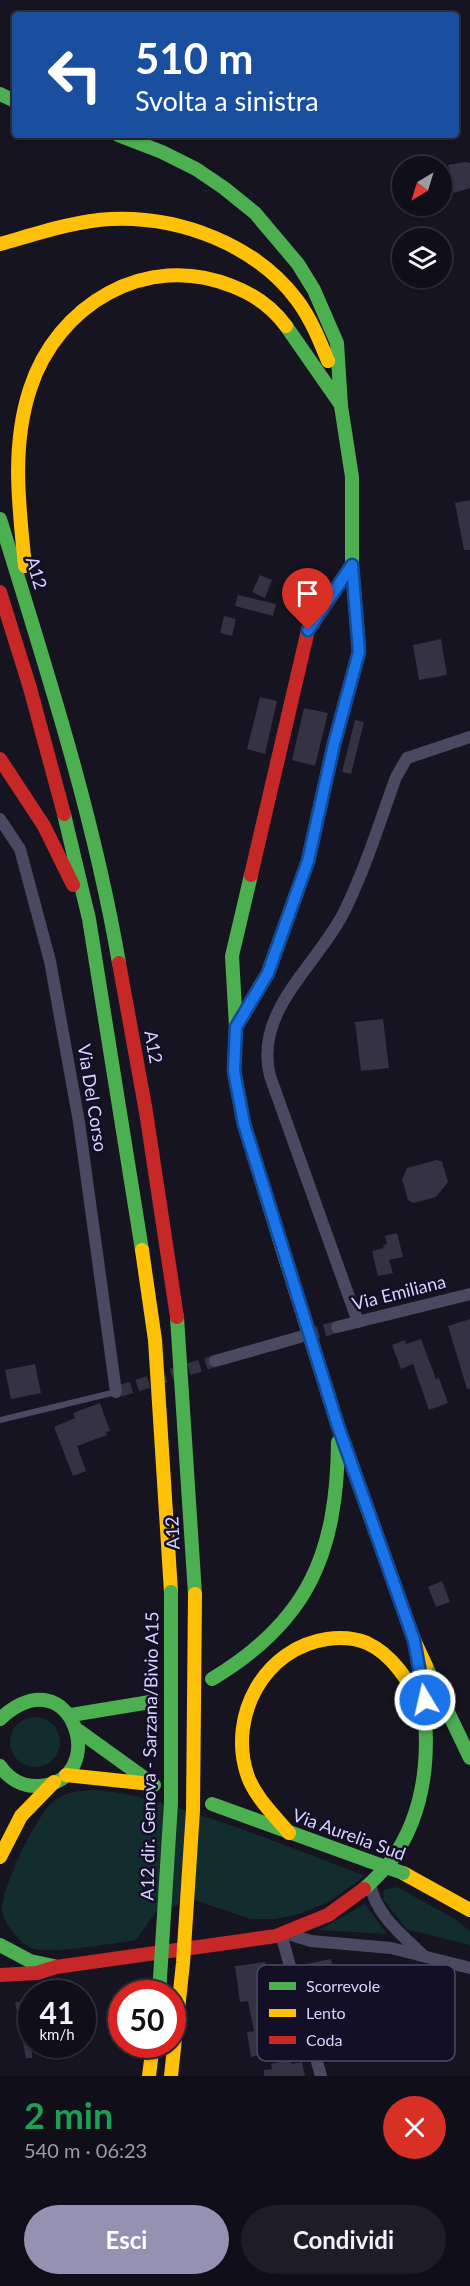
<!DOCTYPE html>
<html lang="it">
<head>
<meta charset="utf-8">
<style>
  body { margin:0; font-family:Lato,sans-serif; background:#1e1d26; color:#f1f3f6; height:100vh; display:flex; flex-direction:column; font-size:22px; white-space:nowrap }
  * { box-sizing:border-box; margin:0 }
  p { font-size:20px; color:#9c9ca2 }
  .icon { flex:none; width:33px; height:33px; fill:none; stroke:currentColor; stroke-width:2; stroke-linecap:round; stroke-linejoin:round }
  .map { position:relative; height:2076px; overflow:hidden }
  .sheet { display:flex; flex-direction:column; background:#100f19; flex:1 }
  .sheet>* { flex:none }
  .top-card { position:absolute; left:12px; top:12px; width:447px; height:126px; border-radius:6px; box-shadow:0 2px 4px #0004,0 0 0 2px #302f38; background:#1a4fa0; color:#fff; overflow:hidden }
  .needle { width:39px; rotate:218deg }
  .controls { position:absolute; left:392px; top:156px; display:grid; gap:12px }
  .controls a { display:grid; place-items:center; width:60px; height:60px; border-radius:50%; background:#100f19; box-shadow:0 2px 4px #0004,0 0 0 2px #302f38; font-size:30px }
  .speed { position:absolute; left:18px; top:1980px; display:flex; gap:12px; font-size:30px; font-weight:700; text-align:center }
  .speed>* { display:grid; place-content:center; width:78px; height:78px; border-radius:50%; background:#100f19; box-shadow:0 2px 4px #0004,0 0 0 2px #302f38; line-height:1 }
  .speed small { font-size:15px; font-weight:400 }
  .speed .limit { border:9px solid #d22; background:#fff; color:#111 }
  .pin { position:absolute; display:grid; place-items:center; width:51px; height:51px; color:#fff; margin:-62px -26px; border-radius:50% 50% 50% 0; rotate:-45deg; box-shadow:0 0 6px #0007 }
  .pin .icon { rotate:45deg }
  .me { position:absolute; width:66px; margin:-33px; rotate:351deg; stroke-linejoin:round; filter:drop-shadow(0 0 4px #0008) }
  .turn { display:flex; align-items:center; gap:21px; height:126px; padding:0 24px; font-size:27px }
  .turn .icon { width:78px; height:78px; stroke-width:2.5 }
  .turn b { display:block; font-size:42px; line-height:51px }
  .round { display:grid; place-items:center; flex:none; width:63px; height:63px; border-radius:32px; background:#1e1d26 }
  .summary { display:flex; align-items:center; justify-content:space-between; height:102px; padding:0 24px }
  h1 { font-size:36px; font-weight:700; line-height:45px; color:#1e9e55 }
  .primary-button { display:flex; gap:12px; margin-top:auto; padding:12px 24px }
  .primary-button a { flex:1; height:69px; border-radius:36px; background:#9591b1; color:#fff; font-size:24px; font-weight:700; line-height:69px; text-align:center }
  .primary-button a+a { background:#1e1d26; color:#f1f3f6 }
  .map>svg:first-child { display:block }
</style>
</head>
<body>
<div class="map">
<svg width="470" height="2076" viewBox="0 0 470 2076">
  <rect width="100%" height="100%" fill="#161421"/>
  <path fill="#132c2d" d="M10 1742a25 25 0 1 1 50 0a25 25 0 1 1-50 0Z
    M91,1790C124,1791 154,1801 185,1810C246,1829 306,1853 365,1876L327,1903L296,1915L274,1919H251L194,1900L156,1912L136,1940C115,1943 49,1955 31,1948C20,1944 2,1921 2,1909C2,1887 36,1816 53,1802C65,1792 77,1791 91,1790Z
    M397,1887L455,1919L470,1931V1945L406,1929L383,1899L384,1890Z
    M365,1904L387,1934L318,1930Z"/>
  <path fill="#343243" d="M465,162L470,163V188L454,193L448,165Z
    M470,500V550H464L455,503Z
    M260,575L272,580L265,598L252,592Z
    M238,595L276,604L273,616L235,606Z
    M224,616L236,619L232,636L220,633Z
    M441,639L447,675L419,680L413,645Z
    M260,697L277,701L265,754L247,749Z
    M304,708L328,713L315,766L292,760Z
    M355,720L364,722L351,774L342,772Z
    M383,1019L389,1068L361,1071L355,1022Z
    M437,1160L442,1162L448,1182L436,1197L413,1203L408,1200L402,1179L407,1168Z
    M397,1233L403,1257L389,1260L393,1273L378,1276L372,1251L384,1248L383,1245L387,1244L385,1236Z
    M470,1319V1389H467L448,1326Z
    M421,1339L436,1379L439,1378L448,1403L429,1410L413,1364L401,1369L392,1345L405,1340L406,1344Z
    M35,1364L41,1393L11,1399L5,1370Z
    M100,1403L110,1431L106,1432L107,1435L77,1446L86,1471L73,1476L54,1427L75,1418L73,1413Z
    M442,1581L450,1602L436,1607L428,1587Z
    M331,1959L335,1978L342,1983L348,1982L352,2011L331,2015L329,2002L310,2005L301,1965Z
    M265,1962L270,1997L290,1995L295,2026L266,2030L271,2052L251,2057L247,2032L254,2031L248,2001L240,2002L235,1966Z
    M28,2001L29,2011H32V2058H26L15,2002Z
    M289,2059L292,2064L302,2062L305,2076H264V2070L272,2069L271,2064Z"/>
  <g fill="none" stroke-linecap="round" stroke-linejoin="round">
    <path stroke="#333142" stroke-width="12" stroke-dasharray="12 6" stroke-linecap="butt" d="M307,1335L337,1327
      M120,1391L215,1361"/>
    <path stroke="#4a4962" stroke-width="6" d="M0,1420L116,1392"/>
    <path stroke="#4a4962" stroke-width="12" d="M0,819L20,849L50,961L79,1122L116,1392
      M358,1322L270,1076C253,1010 320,963 345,910C366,867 380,821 396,777L407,758L470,737
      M337,1327L470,1294
      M215,1361L300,1337
      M370,1884C376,1915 401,1934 423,1955
      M285,1933L311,1941L391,1948L470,1968
      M281,1934L321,2076"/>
    <path stroke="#4caf50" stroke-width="14" d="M0,94L15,101
      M118,135L162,152L196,169L224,188L255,213L298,264L314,290L337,343L341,406L352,477V565L358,637
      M286,326L341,405
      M0,519C45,665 93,812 119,963
      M64,814L89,919L142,1250
      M251,875L232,956L236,1027L234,1071L244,1124L279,1238
      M177,1317L195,1594
      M426,1666L470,1758
      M212,1679C309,1621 337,1552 338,1442
      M71,1715L150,1702
      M0,1719C73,1652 112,1782 39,1786C23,1787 9,1779 0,1766
      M79,1731L154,1785
      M212,1804L369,1861
      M364,1889C373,1881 382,1872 390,1862C433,1804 430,1732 419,1665
      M0,1945L30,1961L54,1966"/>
    <path stroke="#ffc107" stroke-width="14" d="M0,244C36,234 73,221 111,219C179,216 255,244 297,300C311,319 319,339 328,361
      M25,566C19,507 11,447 30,389C57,305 146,251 232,286C253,294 273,308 286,326
      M236,1027L268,973L308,861L334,744L359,652L358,637
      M279,1238L338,1426L414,1640L426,1666
      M142,1250L155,1340L171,1592
      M66,1775L151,1784
      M289,1833C274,1815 254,1796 247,1774C228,1715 265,1648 327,1639C341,1637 355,1638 367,1643C393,1655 408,1681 421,1704
      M0,1857L21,1816L54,1782
      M403,1873L470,1910
      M149,2076L153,2044"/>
    <path stroke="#c62828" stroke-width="14" d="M0,592L30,688L64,814
      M0,759L44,826L73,885
      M251,875L308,630L352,565
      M119,963L146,1112L177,1317
      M0,1975L37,1973L56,1967L276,1936L328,1915L364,1889"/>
    <path stroke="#4caf50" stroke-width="14" d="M369,1861L403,1873
      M159,1994L171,1803V1592"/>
    <path stroke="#ffc107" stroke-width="14" d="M171,2076L183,1963L193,1810L195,1594"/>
  </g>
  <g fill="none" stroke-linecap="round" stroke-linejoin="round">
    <g stroke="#114b97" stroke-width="15">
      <path id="route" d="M308,630L352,565L359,652L334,744L308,861L268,973L236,1027L234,1071L244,1124L338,1426L414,1640L425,1700"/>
    </g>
    <use href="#route" stroke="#1a73e8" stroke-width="10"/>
  </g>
  <g text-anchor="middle" stroke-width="5" stroke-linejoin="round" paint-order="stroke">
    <g font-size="18" fill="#d9d4ff" stroke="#130f26">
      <text transform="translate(36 573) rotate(73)" y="6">A12</text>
      <text transform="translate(153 1047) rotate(80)" y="6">A12</text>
      <text transform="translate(92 1098) rotate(81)" y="6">Via Del Corso</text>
      <text transform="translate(399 1293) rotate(-14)" y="6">Via Emiliana</text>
      <text transform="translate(173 1533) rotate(-93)" y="6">A12</text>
      <text transform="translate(150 1756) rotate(-89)" y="6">A12 dir. Genova - Sarzana/Bivio A15</text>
      <text transform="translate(349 1835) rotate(20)" y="6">Via Aurelia Sud</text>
    </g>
  </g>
  <rect x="257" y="1965" width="198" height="96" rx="9" fill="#130f26" stroke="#4e4a67" stroke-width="1.5"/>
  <rect x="269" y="1982" width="27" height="8" fill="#4caf50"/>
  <rect x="269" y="2009" width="27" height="8" fill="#ffc107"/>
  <rect x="269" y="2036" width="27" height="8" fill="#c62828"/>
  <g font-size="16" fill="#d9d4ff">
    <text x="306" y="1992">Scorrevole</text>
    <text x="306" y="2019">Lento</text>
    <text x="306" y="2046">Coda</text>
  </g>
</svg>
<div class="controls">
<a><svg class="needle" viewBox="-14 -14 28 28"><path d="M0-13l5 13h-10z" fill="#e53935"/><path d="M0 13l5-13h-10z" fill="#9c9ca2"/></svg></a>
<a><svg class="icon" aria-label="layers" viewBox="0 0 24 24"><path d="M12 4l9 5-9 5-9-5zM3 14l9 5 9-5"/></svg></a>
</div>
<div class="speed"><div>41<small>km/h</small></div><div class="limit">50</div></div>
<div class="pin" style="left:308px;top:630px;background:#d93025"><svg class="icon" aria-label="arrive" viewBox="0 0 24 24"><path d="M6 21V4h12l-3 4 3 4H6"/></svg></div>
<svg class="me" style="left:425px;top:1700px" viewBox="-20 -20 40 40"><circle r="17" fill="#1a73e8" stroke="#fff" stroke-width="3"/><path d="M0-11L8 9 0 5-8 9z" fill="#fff"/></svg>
<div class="top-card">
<div class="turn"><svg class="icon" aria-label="left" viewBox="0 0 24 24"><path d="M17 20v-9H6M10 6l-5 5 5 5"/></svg><div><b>510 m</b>Svolta a sinistra</div></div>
</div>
</div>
<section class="sheet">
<div class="summary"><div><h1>2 min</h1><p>540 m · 06:23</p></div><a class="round" style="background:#d93025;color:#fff"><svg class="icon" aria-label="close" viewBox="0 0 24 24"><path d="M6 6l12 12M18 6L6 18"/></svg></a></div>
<div class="primary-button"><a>Esci</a><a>Condividi</a></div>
</section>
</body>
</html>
